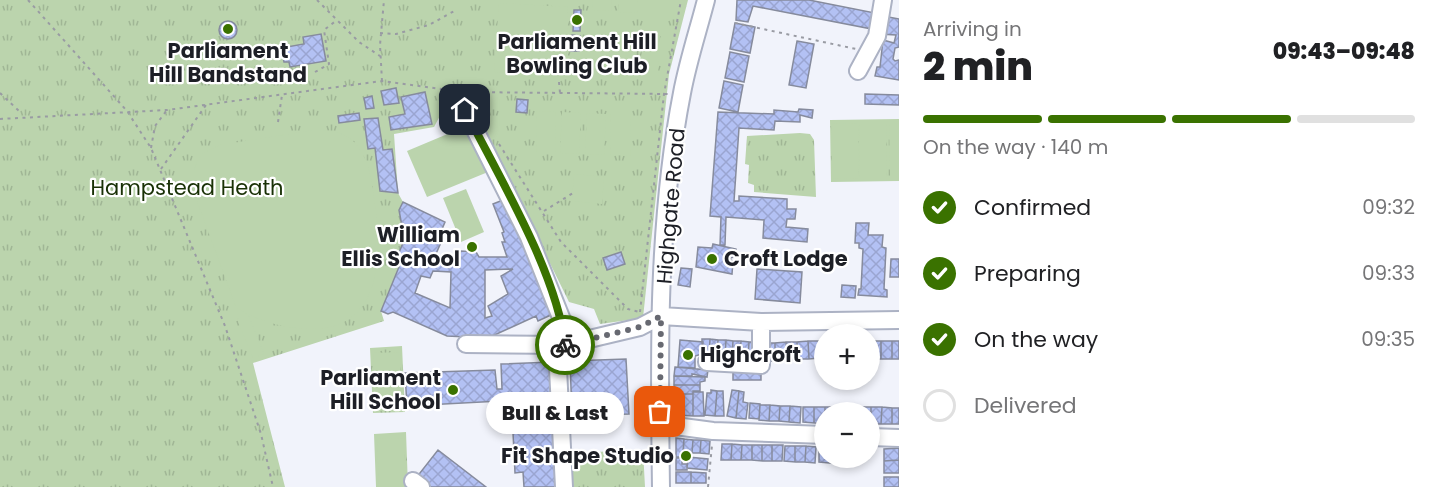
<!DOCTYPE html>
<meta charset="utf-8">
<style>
body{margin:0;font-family:Poppins,sans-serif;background:#f6f6f6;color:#202124;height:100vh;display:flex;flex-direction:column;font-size:22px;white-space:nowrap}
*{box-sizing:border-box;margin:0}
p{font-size:20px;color:#757577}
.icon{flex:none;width:33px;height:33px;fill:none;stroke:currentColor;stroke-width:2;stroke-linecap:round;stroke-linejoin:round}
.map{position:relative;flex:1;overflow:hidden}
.side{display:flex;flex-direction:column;background:#fff;width:540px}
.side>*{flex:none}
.fabs{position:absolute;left:814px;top:324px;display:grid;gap:12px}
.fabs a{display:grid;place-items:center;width:66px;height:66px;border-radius:50%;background:#fff;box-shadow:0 3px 9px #0003;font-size:30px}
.pin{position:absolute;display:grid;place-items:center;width:51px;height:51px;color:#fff;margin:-26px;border-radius:12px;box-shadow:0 3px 9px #0006}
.courier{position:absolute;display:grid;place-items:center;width:60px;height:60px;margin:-30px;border:4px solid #3a7200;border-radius:50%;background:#fff;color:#222;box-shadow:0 2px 8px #0007}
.bubble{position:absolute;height:42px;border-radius:21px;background:#fff;box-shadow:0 3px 9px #0003;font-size:20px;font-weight:800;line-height:42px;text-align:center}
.head em{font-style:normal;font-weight:800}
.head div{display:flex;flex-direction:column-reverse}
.head{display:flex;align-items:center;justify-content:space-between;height:102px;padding:0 24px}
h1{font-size:39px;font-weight:800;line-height:45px}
.bar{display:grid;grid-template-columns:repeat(4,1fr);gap:9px 6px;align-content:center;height:72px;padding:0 24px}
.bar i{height:8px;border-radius:4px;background:#e0e0e0}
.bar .on{background:#3a7200}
.bar p{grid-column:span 4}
ol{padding:0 24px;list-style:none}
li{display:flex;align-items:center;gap:18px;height:66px}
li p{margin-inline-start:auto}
li .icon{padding:6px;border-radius:50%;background:#3a7200;color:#fff;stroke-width:4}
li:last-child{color:#757577}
li i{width:33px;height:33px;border:3px solid #e0e0e0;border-radius:50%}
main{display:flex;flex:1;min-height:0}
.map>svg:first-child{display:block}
</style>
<main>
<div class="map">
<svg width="899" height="487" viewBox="0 0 899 487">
<defs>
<pattern id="grass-tufts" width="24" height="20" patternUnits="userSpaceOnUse" patternTransform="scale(1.5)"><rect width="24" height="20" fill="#bbd4ad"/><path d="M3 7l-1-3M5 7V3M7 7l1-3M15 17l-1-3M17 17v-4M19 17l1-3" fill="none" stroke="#a0b695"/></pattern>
<pattern id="building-cross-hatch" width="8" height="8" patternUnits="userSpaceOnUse" patternTransform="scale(1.5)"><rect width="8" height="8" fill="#b3c1f4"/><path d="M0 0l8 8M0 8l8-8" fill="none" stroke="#9aa5d1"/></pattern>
</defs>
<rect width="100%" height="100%" fill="#f1f3fb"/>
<path fill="url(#grass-tufts)" d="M0,0h688l-19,74 -26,244 -43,6 -6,-15 -25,-7 -80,-163 -23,-34 -25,9 -7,13 -40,7 4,59 5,9 -4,8 4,21 4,2 -6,29 -20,49 3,10 -131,42 32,124h-285z
M899,119v62l-68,1 -1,-62z
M800,133l10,1 4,6 2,57 -62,-5v-7l-6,-2 1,-18 -4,-1 2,-28z
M402,346l3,66 -32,1 -3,-65z
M406,432l2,55h-32l-2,-53z
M643,450l2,37h-74l-2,-34z"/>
<path fill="#bbd4ad" d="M593,0h19l-1,11 -19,-1z
M619,0h19l-1,13 -19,-1z
M643,0h18v13h-18z
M499,3l69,4 -2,70 -72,-5z
M592,32l19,1 -3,42 -19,-1z
M617,34l19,1 -2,41 -19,-1z
M642,35l18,1 -2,40h-17z
M537,111l19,1 -1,40h-19z
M562,112l19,1 -2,41 -19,-1z
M587,113l19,1 -2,41 -19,-1z
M611,114h20l-1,42 -20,-1z
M858,123l1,55 -27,1 -1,-55z
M859,123h27l1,55h-27z
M889,123h10v55h-9z
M469,125l19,47 -61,25 -20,-46z
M314,130c14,0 28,1 39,11 17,16 19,43 22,64 9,62 2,134 -79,123 -19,-2 -45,-10 -60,-21l-42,-114v-22l3,-10 6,-8 17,-8z
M574,174l30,3 -2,27 -30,-3z
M466,189l18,43 -23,10 -18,-44z
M248,314l16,40 -11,4 -16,-39z
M400,352l2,54 -27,1 -2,-54z
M404,438l2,49h-27l-2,-48z"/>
<path fill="url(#building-cross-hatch)" stroke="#868b9d" stroke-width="1.5" fill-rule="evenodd" d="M737,0h72l66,13 -3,16 -119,-23 -5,16 -12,-2z
M574,10h7l-1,21h-7z
M883,16l16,3v28l-4,1 -2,11 2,2 4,-1v20l-24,-4 2,-9h3l3,-27 11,3 2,-8 -16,-1z
M219 30a9 9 0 1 1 18 0a9 9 0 1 1-18 0Z
M735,23l20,4 -5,26 -20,-4z
M321,34l5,27 -36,6 -1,-5h-5l-3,-14 23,-4 -1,-7z
M572,35l8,1 -1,15h-8z
M797,41l17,3 -8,44 -17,-3z
M730,52l19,4 -5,26 -19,-4z
M724,81l19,4 -5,27 -19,-4z
M396,88l3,15 -15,2 -3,-14z
M425,92l7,32 -41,6 -2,-13 16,-3 -4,-17z
M865,94l34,1v10l-34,-1z
M372,96l2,12 -8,1 -2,-11z
M517,99l11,1 -1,13 -11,-1z
M482,103l3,8 -6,3 -4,-9z
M799,109l14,1 -1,8 -12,-3v7l-25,-1 -1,9 -35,-2 -5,73h5v-5l48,3v10h9l-1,10h-8l-1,8 22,2 -1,13 -44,-4 1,-18 -38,-3 -1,28h-5l1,-28 -11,-1 8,-104 56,2v-4l24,2z
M359,113l1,7 -21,3 -1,-7z
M378,118l5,32 9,-1 6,44 -18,-2 -5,-43 -7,1 -4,-30z
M508,198l45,116 -15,7 -2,-5 -48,22 -41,-2 -54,-24 -5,2 -7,-3 20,-49 -5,-2 11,-27 -4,-1 -4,-22 4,-8 42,20 -6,14 4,2 -8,18h24l2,-5 15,1 3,5h28l-5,-15h3l-3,-9 2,-1 -11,-28zM513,269l-12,7 7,18 -20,12 4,10 -7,2v-48zM433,271l18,1 -1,36 -35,-15 6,-17 9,2z
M856,223h13l-1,12h15l-1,12 4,1 -2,41 3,1v7l-29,-2 1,-6h2l2,-40 -4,-1v-5h-4z
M713,244l23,5v7l-8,3 5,2 -1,13 -36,-7 2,-20 14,1z
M621,252l4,12 -18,6 -4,-12z
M891,259h8v18h-9z
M681,268l11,1 -2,18 -12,-2z
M757,269l45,3 -2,31 -45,-4z
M842,285l14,1 -1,12 -14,-1z
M702,339h8l-1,16 -7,-1z
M710,339l8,1 -1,15h-8z
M680,340l23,2 -1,12 -7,2v12l-17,-1z
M718,340h8l-1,16 -8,-1z
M726,340l7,1 -1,15h-7z
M825,340v18h-5l-1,-17z
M733,341h8l-1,16 -8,-1z
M741,341l8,1 -1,15h-8z
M808,341h11l1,17 -11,1z
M808,341l1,18h-11l-1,-17z
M870,341h11v18h-11z
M881,341h11v18h-11z
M892,341h7v18h-7z
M749,342h7l-1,16 -7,-1z
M786,342h11l1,17 -11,1z
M786,342l1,18 -12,1v-18z
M763,343h12v18h-11z
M626,359l3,55 -57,1 -2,-54z
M552,362l6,125h-34l-1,-15 -8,1 -2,-40 8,-1 -2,-32 -112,6 -2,-33 90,-3 2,19h5l-1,-25z
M675,367l33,3 -1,7 -15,-3v2h-18z
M733,370h28v10h-28z
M674,376l31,1v4l-5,1v3h-26z
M674,385h26v6h-7v3h-18z
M711,390l6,1 -2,25 -10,-1 2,-22h4z
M732,390l7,1 -3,27 -9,-2z
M717,391h6l1,25h-9z
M739,391l5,1 -1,10 5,1 -2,16 -10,-1z
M693,392h10l1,24h-11z
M675,394h18v22l-15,-1 -3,-3z
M750,403l10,1 -1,15 -10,-1z
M760,405h10l-1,16 -10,-1z
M770,405l10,1 -1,15h-10z
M780,406h10l-1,16 -10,-1z
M790,406l11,1 -1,16 -11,-1z
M803,407h11v16l-11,-1z
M814,407h11v16h-11z
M825,407h10v5h-10v11z
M835,407h11v5h-11z
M846,407l11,1v4h-11z
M860,407h11v17l-1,-12h-10z
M871,407h11l-1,17h-10z
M882,407l10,1v16h-11z
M892,408h7v16h-7z
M676,438l8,1 -1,18h-7z
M684,439l9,1 -1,13 -9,-1z
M693,440h8l-1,13h-8z
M701,440l9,1 -1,13 -9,-1z
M722,444h10l-1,16h-10z
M732,444l10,1 -1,15h-10z
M742,445h10v15h-11z
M752,445h10v16l-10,-1z
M762,445h10v16h-10z
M772,445h11l-1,16h-10z
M785,446h10v16l-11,-1z
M795,446h11l-1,16h-10z
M806,446l10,1 -1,16 -10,-1z
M819,447h6v11h4v5l-10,-1z
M899,448v12l-15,1v-12z
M438,450l48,37h-58l-12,-9z
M688,457l20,2 -1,11 -20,-2z
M676,458h6v6h5v6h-11z
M829,458h11l-1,5h-10z
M840,458h10v6l-11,-1z
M850,458h10v6h-10z
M899,460v13h-15v-12z
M676,472h15v11h-15z
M691,472l15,1v10h-15z
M884,477h15v10h-15z"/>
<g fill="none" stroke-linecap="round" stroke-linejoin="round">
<defs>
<path id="minor" d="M858,71l19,-35 6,-36
M465,110l64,127 35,88v20l-98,-1
M707,362l54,3v-43
M660,424l53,7 112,4
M870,437l29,1
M413,481l8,6
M564,487l-6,-118 1,-15 5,-9 76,-18 21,-11 100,6 138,-2
M661,487c-2,-131 -4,-266 21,-394 6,-32 16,-62 24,-93"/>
</defs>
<use href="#minor" stroke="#acb2c4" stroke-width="20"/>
<path stroke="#999ba3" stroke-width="2" stroke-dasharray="3 4.5" stroke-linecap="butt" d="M28,0l99,111 24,37 74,178 36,108 12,53
M317,0l42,42 21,14
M735,23l121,26
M380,33l16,1 33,-9 27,-15
M315,72l14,-8 -5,-34 13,-10
M382,81l-2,-36 4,-45
M559,82l1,11
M0,93l19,18
M0,119l167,-9 215,-29 82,11 205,2
M278,122l4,-27
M499,144l62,98 67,67 11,3
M151,148l4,-22 12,-16
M161,169l45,-64
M544,211l29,-18
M640,312l24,-218 17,-94
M708,487l4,-42"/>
<use href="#minor" stroke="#fff" stroke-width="16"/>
</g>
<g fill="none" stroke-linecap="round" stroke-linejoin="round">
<path stroke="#676971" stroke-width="6" stroke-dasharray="0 10.8" d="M565,345l75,-18 21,-11 -1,96"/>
<path stroke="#3a7200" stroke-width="8" d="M465,110c34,67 92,163 100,235"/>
</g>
<g fill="#3a7200" stroke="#fff" stroke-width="2">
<circle cx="577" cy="20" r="6"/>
<circle cx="228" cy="29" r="6"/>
<circle cx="472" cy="247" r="6"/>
<circle cx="712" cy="259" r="6"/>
<circle cx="688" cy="355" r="6"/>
<circle cx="453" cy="390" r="6"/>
<circle cx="686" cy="456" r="6"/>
</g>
<g text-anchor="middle" stroke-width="4.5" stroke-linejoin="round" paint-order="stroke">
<g font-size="21" font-weight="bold" fill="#1d1f26" stroke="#fff" text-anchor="end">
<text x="577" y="49" text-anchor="middle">Parliament Hill<tspan x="577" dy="24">Bowling Club</tspan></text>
<text x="228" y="58" text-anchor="middle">Parliament<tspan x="228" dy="24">Hill Bandstand</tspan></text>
<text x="460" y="242">William<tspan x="460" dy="24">Ellis School</tspan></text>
<text x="724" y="266" text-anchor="start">Croft Lodge</text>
<text x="700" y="362" text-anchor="start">Highcroft</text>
<text x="441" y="385">Parliament<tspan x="441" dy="24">Hill School</tspan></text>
<text x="674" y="463">Fit Shape Studio</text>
</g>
<g font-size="21" fill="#193106" stroke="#fff">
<text x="187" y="195">Hampstead Heath</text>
</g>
<g font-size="21" fill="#1d1f26" stroke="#fff">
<text transform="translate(671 206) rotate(-85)" y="7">Highgate Road</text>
</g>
</g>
</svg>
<div class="fabs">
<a>+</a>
<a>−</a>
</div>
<div class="pin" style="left:660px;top:412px;background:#ea580c"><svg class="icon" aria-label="bag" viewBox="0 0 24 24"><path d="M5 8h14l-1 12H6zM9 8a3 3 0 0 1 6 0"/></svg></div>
<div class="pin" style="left:465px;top:110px;background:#1f2937"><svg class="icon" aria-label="home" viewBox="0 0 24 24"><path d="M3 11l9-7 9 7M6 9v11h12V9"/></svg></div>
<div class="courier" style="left:565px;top:345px"><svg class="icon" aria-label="bike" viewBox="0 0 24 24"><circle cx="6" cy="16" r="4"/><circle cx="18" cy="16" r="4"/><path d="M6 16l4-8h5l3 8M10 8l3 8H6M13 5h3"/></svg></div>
<div class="bubble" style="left:486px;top:392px;width:138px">Bull &amp; Last</div>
</div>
<section class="side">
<div class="head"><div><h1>2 min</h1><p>Arriving in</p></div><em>09:43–09:48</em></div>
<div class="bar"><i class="on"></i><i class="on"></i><i class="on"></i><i></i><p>On the way · 140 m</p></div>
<ol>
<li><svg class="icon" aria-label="check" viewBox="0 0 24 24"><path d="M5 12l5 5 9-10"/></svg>Confirmed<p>09:32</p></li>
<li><svg class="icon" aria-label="check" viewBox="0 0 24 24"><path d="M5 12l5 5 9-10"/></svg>Preparing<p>09:33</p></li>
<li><svg class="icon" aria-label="check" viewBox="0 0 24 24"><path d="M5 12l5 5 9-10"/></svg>On the way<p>09:35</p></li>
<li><i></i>Delivered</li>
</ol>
</section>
</main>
